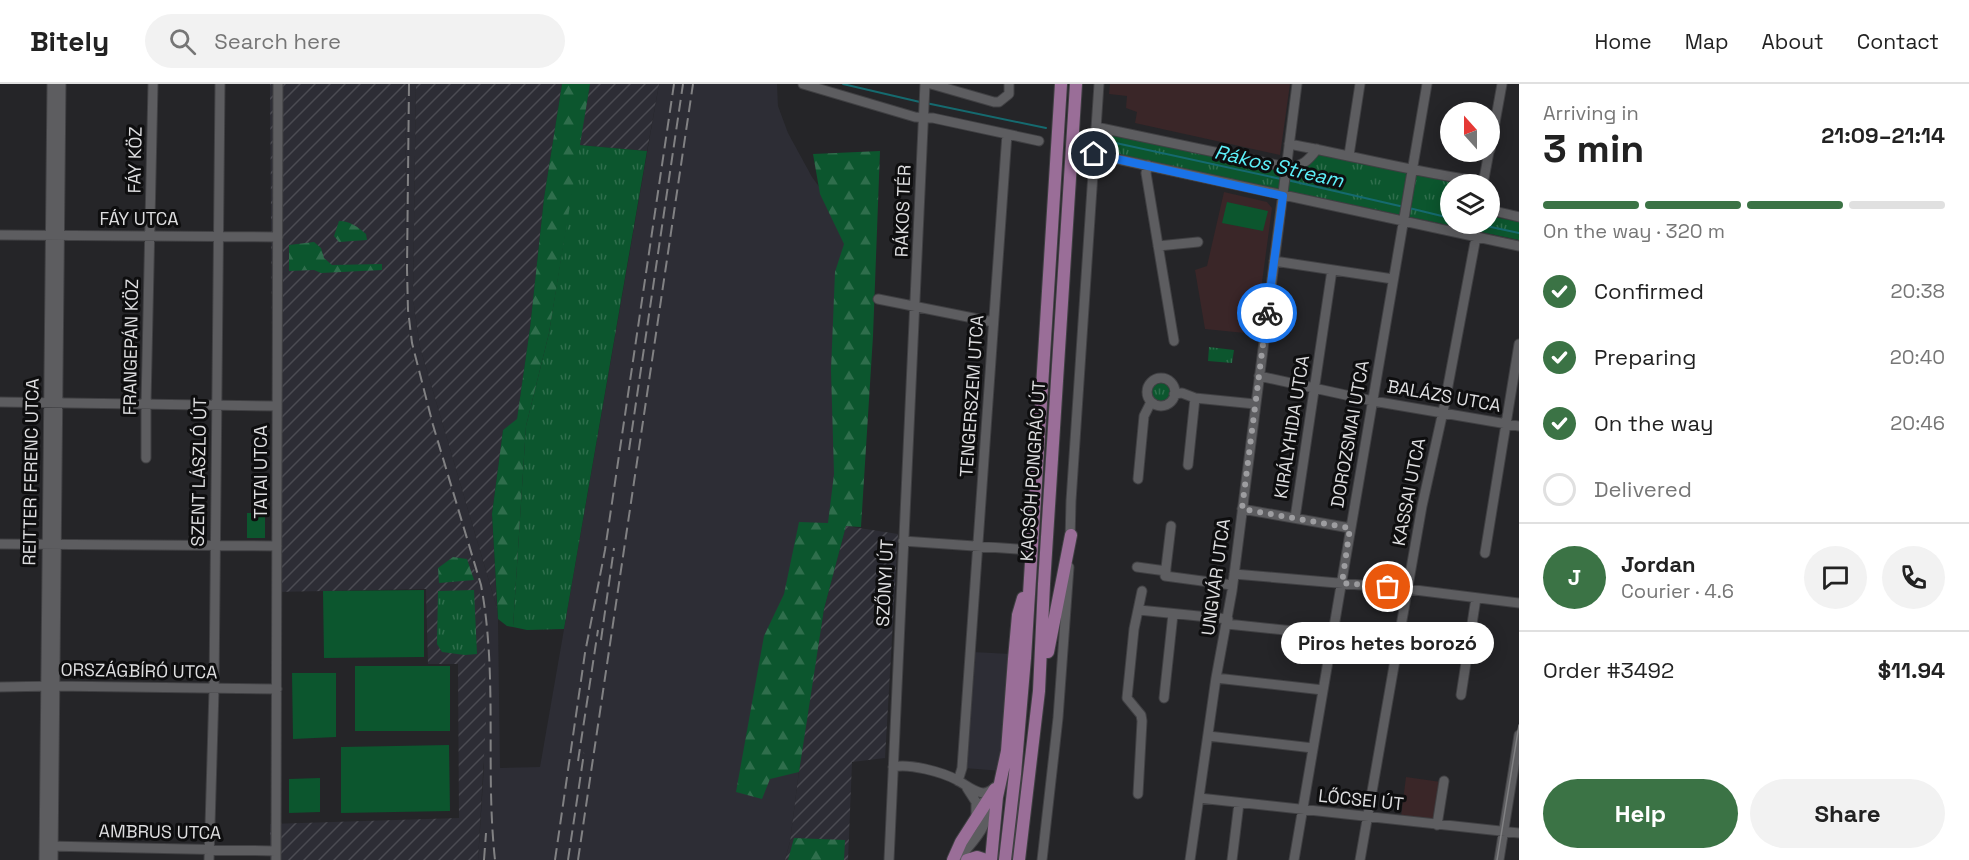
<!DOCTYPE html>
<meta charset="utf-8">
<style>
body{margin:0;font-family:"Space Grotesk",sans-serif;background:#f2f2f2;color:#222;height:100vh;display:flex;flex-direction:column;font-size:22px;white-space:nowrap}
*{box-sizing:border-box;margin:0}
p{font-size:20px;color:#767676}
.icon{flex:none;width:33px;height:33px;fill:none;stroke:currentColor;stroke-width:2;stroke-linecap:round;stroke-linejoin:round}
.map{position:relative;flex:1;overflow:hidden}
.details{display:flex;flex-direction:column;background:#fff;width:450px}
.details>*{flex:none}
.needle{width:39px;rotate:339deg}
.buttons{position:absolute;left:1440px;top:18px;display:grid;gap:12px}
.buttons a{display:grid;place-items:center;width:60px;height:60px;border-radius:50%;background:#fff;box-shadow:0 3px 15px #0003;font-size:30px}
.pin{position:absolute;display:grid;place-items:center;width:51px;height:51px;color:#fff;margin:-26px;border:3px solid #fff;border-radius:50%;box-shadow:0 2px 6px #0007}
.courier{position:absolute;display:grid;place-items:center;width:60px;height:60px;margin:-30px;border:4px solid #1a73e8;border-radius:50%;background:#fff;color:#222;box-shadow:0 2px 8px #0007}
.bubble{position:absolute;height:42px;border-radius:21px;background:#fff;box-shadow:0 3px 15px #0003;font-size:20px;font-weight:600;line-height:42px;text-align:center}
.overview em{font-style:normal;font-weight:600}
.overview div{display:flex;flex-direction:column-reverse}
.overview{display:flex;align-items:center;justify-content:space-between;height:102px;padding:0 24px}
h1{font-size:39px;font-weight:600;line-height:45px}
.bar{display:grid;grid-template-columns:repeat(4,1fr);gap:9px 6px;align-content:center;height:72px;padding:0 24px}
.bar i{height:8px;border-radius:4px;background:#e0e0e0}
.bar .current{background:#3b7345}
.bar p{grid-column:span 4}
.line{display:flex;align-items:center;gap:15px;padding:0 24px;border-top:2px solid #e0e0e0}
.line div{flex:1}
.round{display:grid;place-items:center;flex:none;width:63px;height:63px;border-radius:32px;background:#f2f2f2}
ol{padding:0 24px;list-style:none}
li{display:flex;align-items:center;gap:18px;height:66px}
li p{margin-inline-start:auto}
li .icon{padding:6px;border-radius:50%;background:#3b7345;color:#fff;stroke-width:4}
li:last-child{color:#767676}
li i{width:33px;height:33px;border:3px solid #e0e0e0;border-radius:50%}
.primary-button{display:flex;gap:12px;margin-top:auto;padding:12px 24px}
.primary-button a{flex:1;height:69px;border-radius:36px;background:#3b7345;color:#fff;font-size:24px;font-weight:600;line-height:69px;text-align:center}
.primary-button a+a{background:#f2f2f2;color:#222}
header{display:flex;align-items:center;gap:36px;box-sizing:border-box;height:84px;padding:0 30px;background:#fff;border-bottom:2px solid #e0e0e0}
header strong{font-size:28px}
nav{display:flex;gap:33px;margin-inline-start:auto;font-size:21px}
.search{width:420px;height:54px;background:#f2f2f2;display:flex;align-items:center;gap:15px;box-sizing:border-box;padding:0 21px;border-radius:33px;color:#767676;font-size:22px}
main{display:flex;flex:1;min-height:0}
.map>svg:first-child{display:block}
</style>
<header>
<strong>Bitely</strong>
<div class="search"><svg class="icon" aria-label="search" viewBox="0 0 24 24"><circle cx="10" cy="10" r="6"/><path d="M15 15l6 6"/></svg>Search here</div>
<nav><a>Home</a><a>Map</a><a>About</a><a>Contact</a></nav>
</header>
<main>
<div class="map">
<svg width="1519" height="776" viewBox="0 0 1519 776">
<defs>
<pattern id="industrial-furrows" width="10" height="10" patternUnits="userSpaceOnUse" patternTransform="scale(1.5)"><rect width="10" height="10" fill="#2d2d35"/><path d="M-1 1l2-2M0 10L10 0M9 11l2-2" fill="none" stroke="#4b4b52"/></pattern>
<pattern id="grass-tufts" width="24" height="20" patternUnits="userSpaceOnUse" patternTransform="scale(1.5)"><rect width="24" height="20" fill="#0c562e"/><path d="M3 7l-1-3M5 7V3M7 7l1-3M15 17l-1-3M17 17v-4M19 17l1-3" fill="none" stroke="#2f6e4c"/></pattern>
<pattern id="forest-firs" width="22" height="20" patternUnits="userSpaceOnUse" patternTransform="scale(1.5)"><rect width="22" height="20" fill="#0c562e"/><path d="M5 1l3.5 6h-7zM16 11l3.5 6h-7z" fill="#2f6e4c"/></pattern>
</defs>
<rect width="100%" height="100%" fill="#252528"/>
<path fill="#2d2d35" d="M406,0h10l-3,214 7,49 77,261 1,11 2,149 40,-1 119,-683h118l1,22 10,27 24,44 36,49 13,301 -15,-1 -22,83 -19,115 -15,118 -5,18h-307l6,-94 -52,-341 -21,-76 -6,-52z
M973,568l38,2 -9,117 -38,-3z"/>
<path fill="url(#industrial-furrows)" d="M270,0h136l-1,213 6,52 68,237 6,63 1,73 -8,138h-208v-36l189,-6 -1,-154h-30l-2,-75 -152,3z
M416,0h146l-18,114 -14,130 -13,92 -14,10 -11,84 5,94 -77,-261 -7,-49z
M590,0h69l-12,67 -68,-6z
M846,442l52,8 -13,224 -33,4 -4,98h-63l5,-18 15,-118 19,-115z"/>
<path fill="#3a2628" d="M1110,0h180l-10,71 -145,-32 2,-11 -11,-4 1,-12 -18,-2z
M1224,108l43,10 5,6 -17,126 -50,-5 -10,-59 12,-4z
M1406,693l35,5 -5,39 -35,-4z"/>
<path fill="url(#grass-tufts)" d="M1092,47l201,41 13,-5 11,-13 138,29 1,1h-6v40h40v-8l29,6v18l-429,-91z
M579,61l68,6 -83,478 -37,1 -14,-3 13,-201 23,-93z
M1209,263l25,3 -2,13 -24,-2z
M1150 308a11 11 0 1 1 22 0a11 11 0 1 1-22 0Z
M474,506l3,64 -12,1 -23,-3 -5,-8 1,-53z"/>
<path fill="url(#forest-firs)" d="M562,0h28l-41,249 -23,93 -13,201 -6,-1 -9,-7 -6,-105 11,-84 14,-11 13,-91 14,-130z
M880,67l-7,185 -12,191 -15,-1 -22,83 -25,163 -29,7 -8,20 -26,-7 28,-156 20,-42 15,-72 29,1 6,-49 -3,-104 4,-98 9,-28 -24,-50 -7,-40z
M339,137c11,0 19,6 27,13l1,6 -28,2 -5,-6z
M314,158l7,6 3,10 8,7 50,-1v6l-61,3 -7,-3 -25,1v-26z
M453,473l14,2 7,21 -35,3 -1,-15z
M794,754l51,2 -1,20h-56z"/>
<path fill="#0c562e" d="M1227,118l41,9 -5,20 -41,-8z
M247,429h18v25h-18z
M424,506v67l-100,1 -1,-67z
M355,582h95v65h-95z
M292,589h44v64l-43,2z
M449,661l1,66 -109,2v-66z
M320,694v34l-31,1v-34z"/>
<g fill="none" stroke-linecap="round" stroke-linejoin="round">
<path stroke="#156a6f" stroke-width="2" d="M843,0l77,18
M926,19l120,25
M1102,56l179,39
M1287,96l117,27
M1409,124l41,10
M1477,140l42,9"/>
<defs>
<path id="minor" d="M803,0l112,33 18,1 106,23
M931,0l63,18h5l10,-8v-10
M1096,43l190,40c16,0 22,-6 31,-18
M1289,60c65,12 129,29 195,38
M1490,66l12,-66
M1094,70l425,92
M1349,71l11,-71
M1148,81l-2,8 28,168
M1483,100l6,-32
M1490,126l29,7
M0,151l278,2
M1158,162l40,-4
M1274,177l119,18
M878,215l115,23
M1259,292l114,25 146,25
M1147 308a14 14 0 1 1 28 0a14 14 0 1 1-28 0Z
M1174,310l8,-1 13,5 60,6
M0,318l277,4
M146,374v-54l7,-320
M1188,381l7,-67
M1138,395l6,-63 7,-14
M1242,425l108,19
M1295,434l37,-248
M1171,442l-6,50 67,9
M903,457l114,8
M1070,457l1,-40 28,-417
M0,460l277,2
M1485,469l34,-209
M1137,483l29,4
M1234,490l173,15 112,14
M1139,526l89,9
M1227,540l105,11
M1216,594l107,12
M0,603l54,-1 223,3
M1461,611l15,-97
M1164,614l9,-84
M1208,652l105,12
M893,683c16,-4 49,5 64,13 8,4 16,12 26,13 5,0 8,-2 12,-6
M958,697l4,-13 45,-634
M967,704l9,14v14
M1138,710l4,-73 -1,-6 -14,-17 7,-69 8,-38
M1199,714l320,35
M1437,741l7,-44
M47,762l229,5
M44,776l8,-776
M53,776l8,-776
M209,776l5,-171 6,-605
M276,776l2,-776
M889,776l36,-776
M958,776c12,-17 37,-36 25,-58
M1042,776l16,-142 11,-151
M1190,776l26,-182 16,-87 65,-507
M1232,776l7,-57
M1294,776l133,-776
M1360,776l62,-354 22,-99 32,-170
M1499,776l20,-125"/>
<path id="major" d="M1048,568l23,-117
M953,776l8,-18 34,-53
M967,776l10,-3 9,3
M991,776l6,-63 10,-46 7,-92 4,-44 5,-17
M1005,776l10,-86 10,-116 36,-574
M1019,776l20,-169 5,-107 32,-500"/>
</defs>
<use href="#minor" stroke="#404043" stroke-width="11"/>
<use href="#major" stroke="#404043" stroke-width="14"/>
<use href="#minor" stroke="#5d5d60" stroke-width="9"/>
<use href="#major" stroke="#9a6e98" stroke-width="12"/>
<path stroke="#818183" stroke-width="1.5" d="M1497,776l22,-135"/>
<path stroke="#818183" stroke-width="2" stroke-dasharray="12 6" stroke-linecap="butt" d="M409,0l-2,185 1,41 4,33 21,82 48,160c17,91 4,184 14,275
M629,366l54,-366
M601,556l13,-92
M578,677l20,-131
M484,776l2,-27
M555,776l30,-207 20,-103 69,-466
M568,776l16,-107
M578,776l115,-776"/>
</g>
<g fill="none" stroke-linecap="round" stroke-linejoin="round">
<path stroke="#9d9da0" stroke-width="6" stroke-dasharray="0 10.8" d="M1267,229l-25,196 108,19 -8,55 46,4"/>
<path stroke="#1a73e8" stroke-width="8" d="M1094,70l189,42 -16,117"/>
</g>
<g text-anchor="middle" stroke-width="6" stroke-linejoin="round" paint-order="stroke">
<g font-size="18" fill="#dedee0" stroke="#0e0e0f">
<text transform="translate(135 76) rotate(-89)" y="6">FÁY KÖZ</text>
<text transform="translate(903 127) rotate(-88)" y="6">RÁKOS TÉR</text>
<text x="139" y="141">FÁY UTCA</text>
<text transform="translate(131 263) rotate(-89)" y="6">FRANGEPÁN KÖZ</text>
<text transform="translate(972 312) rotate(-86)" y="6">TENGERSZEM UTCA</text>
<text transform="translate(1444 312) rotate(10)" y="6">BALÁZS UTCA</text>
<text transform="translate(1292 343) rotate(-81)" y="6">KIRÁLYHIDA UTCA</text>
<text transform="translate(1350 350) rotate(-80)" y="6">DOROZSMAI UTCA</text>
<text transform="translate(1033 387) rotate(-86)" y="6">KACSÓH PONGRÁC ÚT</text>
<text transform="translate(31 388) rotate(-89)" y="6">REITTER FERENC UTCA</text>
<text transform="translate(199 388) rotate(-89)" y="6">SZENT LÁSZLÓ ÚT</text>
<text transform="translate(261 388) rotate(-90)" y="6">TATAI UTCA</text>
<text transform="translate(1409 408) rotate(-79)" y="6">KASSAI UTCA</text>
<text transform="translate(1216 493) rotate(-82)" y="6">UNGVÁR UTCA</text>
<text transform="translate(885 499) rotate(-87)" y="6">SZŐNYI ÚT</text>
<text transform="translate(139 587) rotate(1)" y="6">ORSZÁGBÍRÓ UTCA</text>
<text transform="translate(1361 716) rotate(6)" y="6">LŐCSEI ÚT</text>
<text transform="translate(160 748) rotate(1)" y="6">AMBRUS UTCA</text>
</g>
<g font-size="20" font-style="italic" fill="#5df1fa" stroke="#0e0e0f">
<text transform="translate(1279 82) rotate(13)" y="7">Rákos Stream</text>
</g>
</g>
</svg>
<div class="buttons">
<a><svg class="needle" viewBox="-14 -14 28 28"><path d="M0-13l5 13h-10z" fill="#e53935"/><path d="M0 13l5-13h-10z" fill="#767676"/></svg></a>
<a><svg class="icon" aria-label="layers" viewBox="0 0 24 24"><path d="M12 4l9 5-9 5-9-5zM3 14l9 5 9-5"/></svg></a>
</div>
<div class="pin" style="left:1388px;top:503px;background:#ea580c"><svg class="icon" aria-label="bag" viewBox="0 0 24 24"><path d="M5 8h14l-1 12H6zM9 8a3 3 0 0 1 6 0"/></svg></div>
<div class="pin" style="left:1094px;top:70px;background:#1f2937"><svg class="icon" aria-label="home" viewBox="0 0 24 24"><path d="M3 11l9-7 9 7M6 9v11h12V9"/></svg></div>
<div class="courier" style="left:1267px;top:229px"><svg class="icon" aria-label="bike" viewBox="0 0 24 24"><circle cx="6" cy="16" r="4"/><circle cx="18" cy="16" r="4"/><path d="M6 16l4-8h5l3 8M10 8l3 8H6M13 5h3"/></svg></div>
<div class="bubble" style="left:1281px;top:538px;width:213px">Piros hetes borozó</div>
</div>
<section class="details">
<div class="overview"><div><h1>3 min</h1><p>Arriving in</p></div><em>21:09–21:14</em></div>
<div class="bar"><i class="current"></i><i class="current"></i><i class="current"></i><i></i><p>On the way · 320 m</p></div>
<ol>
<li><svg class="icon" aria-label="check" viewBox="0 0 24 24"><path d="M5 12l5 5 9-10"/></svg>Confirmed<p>20:38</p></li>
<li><svg class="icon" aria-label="check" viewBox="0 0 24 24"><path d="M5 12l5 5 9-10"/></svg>Preparing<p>20:40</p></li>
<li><svg class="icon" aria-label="check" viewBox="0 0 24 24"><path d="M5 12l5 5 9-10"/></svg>On the way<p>20:46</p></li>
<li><i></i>Delivered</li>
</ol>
<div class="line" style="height:108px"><b class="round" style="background:#3b7345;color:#fff">J</b><div><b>Jordan</b><p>Courier · 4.6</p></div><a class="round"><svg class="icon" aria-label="chat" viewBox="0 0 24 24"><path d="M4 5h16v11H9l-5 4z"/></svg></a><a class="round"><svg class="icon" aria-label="phone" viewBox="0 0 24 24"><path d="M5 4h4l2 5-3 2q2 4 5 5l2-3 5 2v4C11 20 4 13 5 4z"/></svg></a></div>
<div class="line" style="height:78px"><div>Order #3492</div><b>$11.94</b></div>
<div class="primary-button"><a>Help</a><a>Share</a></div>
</section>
</main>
